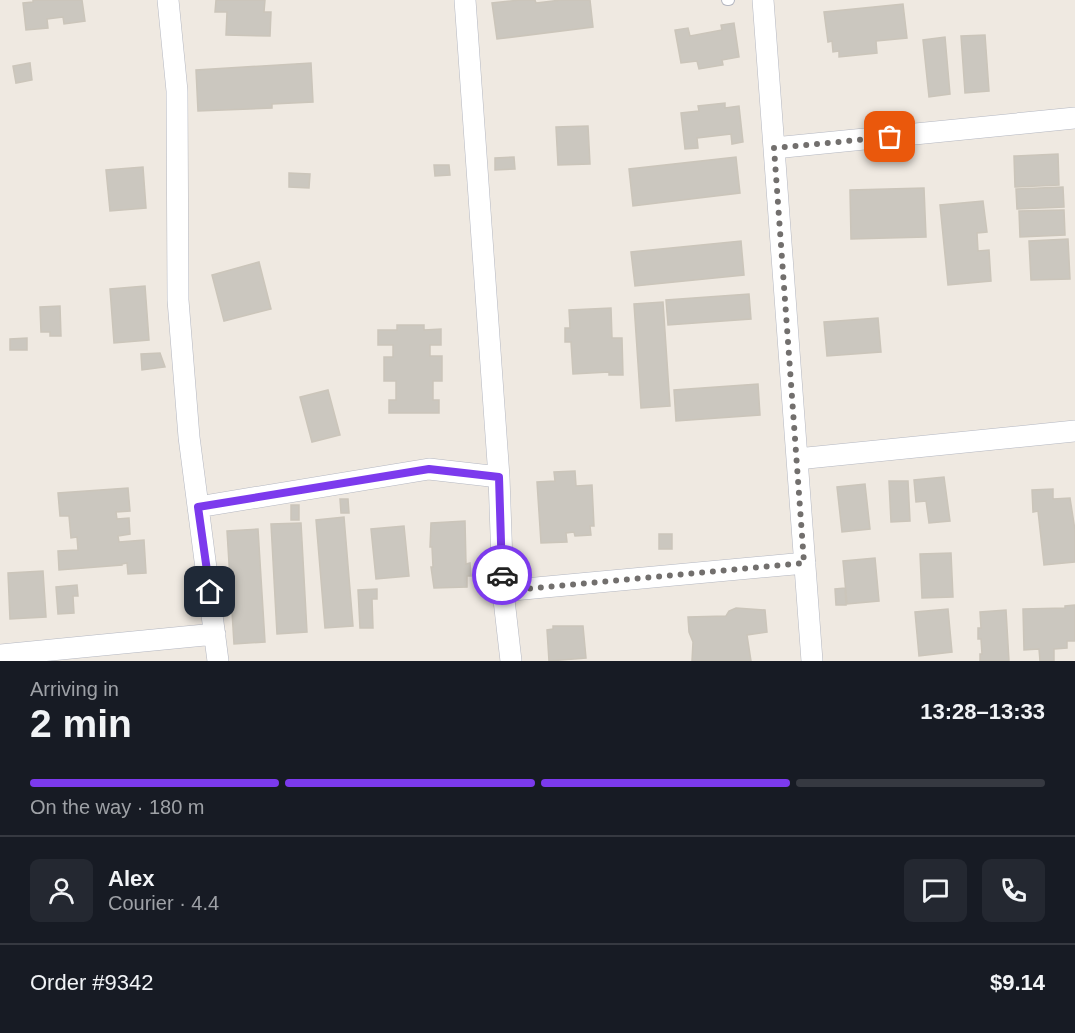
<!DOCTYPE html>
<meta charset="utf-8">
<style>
body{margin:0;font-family:Arial,sans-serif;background:#242831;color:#f1f3f6;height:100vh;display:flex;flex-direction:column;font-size:22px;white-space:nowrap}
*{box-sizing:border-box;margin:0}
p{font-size:20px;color:#9ea1a6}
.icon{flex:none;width:33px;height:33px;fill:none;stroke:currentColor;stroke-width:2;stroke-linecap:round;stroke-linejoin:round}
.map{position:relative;height:661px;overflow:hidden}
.details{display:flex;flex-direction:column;background:#171b24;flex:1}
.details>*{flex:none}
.pin{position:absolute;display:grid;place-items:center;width:51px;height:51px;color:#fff;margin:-26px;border-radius:12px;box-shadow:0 3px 9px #0006}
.courier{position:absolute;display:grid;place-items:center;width:60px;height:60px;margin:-30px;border:4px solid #7c3aed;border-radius:50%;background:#fff;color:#222;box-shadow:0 2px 8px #0007}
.summary em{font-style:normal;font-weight:700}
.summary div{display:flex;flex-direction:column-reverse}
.summary{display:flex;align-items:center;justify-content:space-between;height:102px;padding:0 30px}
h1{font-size:39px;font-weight:700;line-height:45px}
.bar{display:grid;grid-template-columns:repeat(4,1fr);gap:9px 6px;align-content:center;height:72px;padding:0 30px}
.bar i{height:8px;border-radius:4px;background:#363941}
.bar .selected{background:#7c3aed}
.bar p{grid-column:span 4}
.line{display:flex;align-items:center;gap:15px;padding:0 30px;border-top:2px solid #363941}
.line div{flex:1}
.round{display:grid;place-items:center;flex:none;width:63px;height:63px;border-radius:9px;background:#242831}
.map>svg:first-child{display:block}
</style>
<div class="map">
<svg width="1075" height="661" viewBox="0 0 1075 661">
<rect width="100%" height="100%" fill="#efe9e1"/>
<path fill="#cbc7bf" stroke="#cbc5ba" stroke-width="1.5" d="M33,0h49l3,21 -21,3 -1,-7 -16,2 1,9 -22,2 -3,-27 10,-1z
M216,0h49l-1,12h7l-1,24 -44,-1 1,-23h-12z
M520,0h15l1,3 25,-3h29l3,27 -96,12 -5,-36z
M903,4l4,34 -31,3 1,12 -38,4v-6l-6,1 -1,-11 -4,1 -4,-30z
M734,23l5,34 -17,3 1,5 -24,4 -2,-8 -16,2 -6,-33 13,-2 2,8 32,-6 -1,-5z
M985,35l4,56 -24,2 -4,-57z
M945,37l5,57 -21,3 -6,-57z
M30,63l2,17 -16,3 -3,-17z
M311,63l2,39 -41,2v4l-74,3 -2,-41z
M725,103v5l14,-2 4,36 -11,2 -1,-10 -34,4 1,10 -13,1 -4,-36 18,-2 -1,-5z
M588,126l2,38 -32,1 -2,-38z
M1058,154l1,31 -44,2 -1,-31z
M514,157l1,12 -20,1v-12z
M736,157l4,36 -107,13 -4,-37z
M434,165h15l1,10 -15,1z
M143,167l3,41 -36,3 -4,-41z
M289,173l21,1 -1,14 -20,-1z
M1063,187l1,20 -47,2 -1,-20z
M924,188l2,49 -75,2 -1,-49z
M983,201l4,31 -10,1 1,18 11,-1 2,31 -43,4 -8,-80z
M1064,210l1,25 -45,2 -1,-26z
M1068,239l2,40 -39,1 -2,-39z
M741,241l3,34 -109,11 -4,-34z
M259,262l12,47 -47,12 -12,-46z
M145,286l4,54 -35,3 -4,-54z
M749,294l2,25 -83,6 -2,-25z
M663,302l7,104 -29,2 -7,-104z
M60,306l1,30h-11v-4h-9l-1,-25z
M611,308l1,30h10l1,37h-14v-3l-36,2 -2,-32h-6v-14h5l-1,-18z
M878,318l3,34 -54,4 -3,-34z
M397,325h27v5l17,-1v16h-11v11h12v25h-9v19h6v13h-50v-13h7v-19h-12v-24h9v-12h-15v-15h19z
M27,338v12h-17v-11z
M160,353l5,14 -23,3 -1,-16z
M758,384l2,31 -84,6 -2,-31z
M328,390l12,45 -28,7 -12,-45z
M575,471l1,15 16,-1 2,41h-4l1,9 -16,1 -1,-4 -8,1 1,9 -26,1 -4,-61 18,-1 -1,-9z
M944,477l6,44 -21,2 -3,-22 -10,1 -2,-22z
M889,481h19l2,40 -19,1z
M865,484l5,45 -28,3 -5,-45z
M128,488l2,23 -14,1 1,7 12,-1 1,16 -12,2 1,6 25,-2 2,33 -18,1 -1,-11 -5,1v1l-63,5 -1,-19 20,-1 -1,-13 -6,1 -2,-22h-9l-2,-23z
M1053,489v10l17,-1 5,32v32l-31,3 -6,-54 -5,1 -1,-22z
M340,499h8l1,14h-8z
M291,505h8v15h-8z
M344,517l9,109 -28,2 -9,-108z
M465,521l1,43 4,-1 1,13h-4v11l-33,1 -3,-21h2l-1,-20h-2l1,-24z
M301,523l6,109 -30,2 -6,-110z
M404,526l5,50 -33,3 -5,-50z
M258,529l7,113 -31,2 -7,-113z
M659,534h13v15h-13z
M951,553l2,44 -31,1 -2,-44z
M875,558l4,43 -32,3 -4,-43z
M43,571l3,46 -36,2 -2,-46z
M77,585l1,11h-5l1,17 -16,1 -2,-27z
M845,588l1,17h-10l-1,-16z
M377,589v10h-5l1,29h-13l-2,-38z
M1075,605v36h-8v7l-13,1v12h-14l-1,-12 -15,1 -1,-41 42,-1v-2z
M736,608l29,2 2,22 -20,3 4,26h-59l1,-19 -4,-10 -1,-15 38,-1 3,-5z
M948,609l4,43 -33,4 -4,-44z
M1006,610l3,51h-29v-7h2l-1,-15h-3v-11h3l-1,-16z
M553,626h30l3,32 -37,3 -2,-31 6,-1z"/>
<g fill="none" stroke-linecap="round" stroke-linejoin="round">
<defs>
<path id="lane" d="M727,0h2"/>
<path id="street" d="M168,0l9,91 1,209 11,137 29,224
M465,0l34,477 4,114 8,70
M763,0l49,661
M774,148l301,-30
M797,459l278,-28
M198,507l231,-38 70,8
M503,591l302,-28
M0,655l215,-21"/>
</defs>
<use href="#lane" stroke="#b4b7c1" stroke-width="12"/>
<use href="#street" stroke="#b4b7c1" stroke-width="22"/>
<use href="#lane" stroke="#fff" stroke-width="10"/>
<use href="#street" stroke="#fff" stroke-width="21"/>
</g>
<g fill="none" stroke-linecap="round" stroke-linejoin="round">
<path stroke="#726f6d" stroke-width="6" stroke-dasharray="0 10.8" d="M502,575l1,16 301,-28 -30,-415 116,-11"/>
<path stroke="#7c3aed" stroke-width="8" d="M210,592l-12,-85 231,-38 70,8 3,98"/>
</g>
</svg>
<div class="pin" style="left:890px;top:137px;background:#ea580c"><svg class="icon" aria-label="bag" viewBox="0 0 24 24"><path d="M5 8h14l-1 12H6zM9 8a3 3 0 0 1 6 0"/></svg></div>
<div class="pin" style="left:210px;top:592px;background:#1f2937"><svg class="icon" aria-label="home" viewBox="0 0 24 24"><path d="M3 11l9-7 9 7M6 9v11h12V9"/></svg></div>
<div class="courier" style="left:502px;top:575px"><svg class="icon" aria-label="car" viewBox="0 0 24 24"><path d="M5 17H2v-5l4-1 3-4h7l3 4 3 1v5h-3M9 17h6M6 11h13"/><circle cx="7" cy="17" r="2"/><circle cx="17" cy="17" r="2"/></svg></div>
</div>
<section class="details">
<div class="summary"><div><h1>2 min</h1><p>Arriving in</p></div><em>13:28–13:33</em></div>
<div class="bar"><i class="selected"></i><i class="selected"></i><i class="selected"></i><i></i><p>On the way · 180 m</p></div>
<div class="line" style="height:108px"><a class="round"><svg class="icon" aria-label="person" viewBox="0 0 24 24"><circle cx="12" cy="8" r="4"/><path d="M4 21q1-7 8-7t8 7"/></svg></a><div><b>Alex</b><p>Courier · 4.4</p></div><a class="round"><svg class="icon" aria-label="chat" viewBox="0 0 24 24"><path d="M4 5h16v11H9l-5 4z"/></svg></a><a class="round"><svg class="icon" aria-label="phone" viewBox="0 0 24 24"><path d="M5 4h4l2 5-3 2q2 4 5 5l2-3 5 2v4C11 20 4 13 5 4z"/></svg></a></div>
<div class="line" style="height:78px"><div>Order #9342</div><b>$9.14</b></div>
</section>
